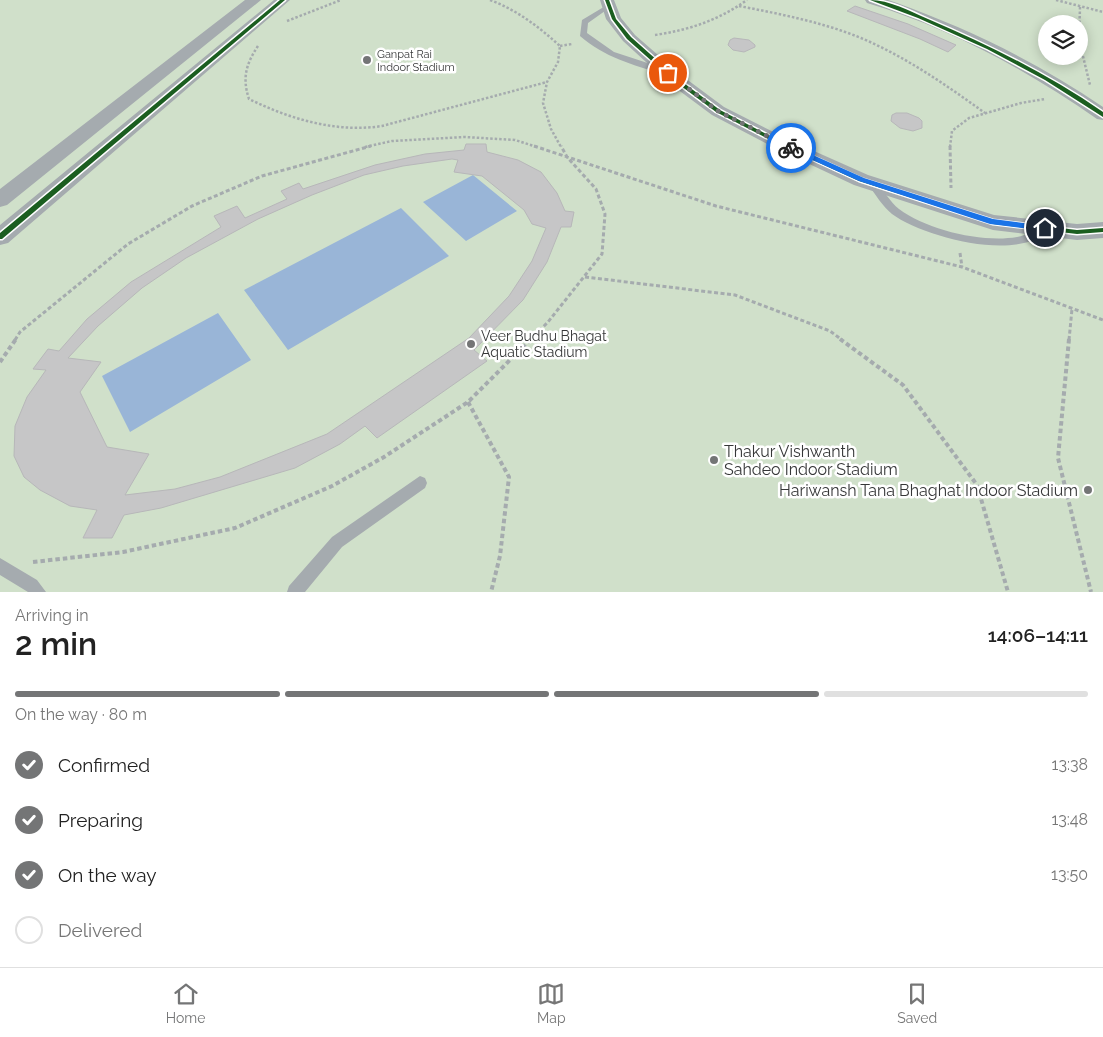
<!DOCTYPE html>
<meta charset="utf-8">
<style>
body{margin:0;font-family:Raleway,sans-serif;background:#f6f6f6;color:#222;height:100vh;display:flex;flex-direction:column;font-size:19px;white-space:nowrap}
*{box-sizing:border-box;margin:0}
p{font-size:16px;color:#767676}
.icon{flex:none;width:28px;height:28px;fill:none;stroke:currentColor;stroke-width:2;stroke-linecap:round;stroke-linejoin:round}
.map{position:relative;height:592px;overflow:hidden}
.sheet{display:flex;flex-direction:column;background:#fff;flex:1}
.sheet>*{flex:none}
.controls{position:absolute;left:1038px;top:15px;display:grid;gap:10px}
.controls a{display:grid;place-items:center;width:50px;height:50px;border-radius:50%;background:#fff;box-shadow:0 2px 12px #0003;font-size:25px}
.pin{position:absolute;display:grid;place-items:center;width:42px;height:42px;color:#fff;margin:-21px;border:2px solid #fff;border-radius:50%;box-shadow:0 1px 5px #0007}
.courier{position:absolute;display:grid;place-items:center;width:50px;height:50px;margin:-25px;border:4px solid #1a73e8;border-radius:50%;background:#fff;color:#222;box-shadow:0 1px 6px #0007}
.summary em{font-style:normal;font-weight:600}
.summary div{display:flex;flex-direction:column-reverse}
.summary{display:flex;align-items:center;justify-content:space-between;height:85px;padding:0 15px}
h1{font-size:32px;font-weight:600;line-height:38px}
.bar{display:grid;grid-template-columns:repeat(4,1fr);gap:8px 5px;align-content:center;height:60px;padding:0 15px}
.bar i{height:6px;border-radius:4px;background:#e0e0e0}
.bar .current{background:#747576}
.bar p{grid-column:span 4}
ol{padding:0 15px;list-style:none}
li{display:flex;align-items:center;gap:15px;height:55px}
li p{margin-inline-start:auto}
li .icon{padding:5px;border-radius:50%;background:#747576;color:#fff;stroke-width:4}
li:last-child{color:#767676}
li i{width:28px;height:28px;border:2px solid #e0e0e0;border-radius:50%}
.dock{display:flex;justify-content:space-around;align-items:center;height:70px;border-top:1px solid #e0e0e0;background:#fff;font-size:14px;color:#767676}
.dock a{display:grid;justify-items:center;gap:2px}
.dock .current{color:#747576}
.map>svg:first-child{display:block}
</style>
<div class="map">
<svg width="1103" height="592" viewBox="0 0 1103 592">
<rect width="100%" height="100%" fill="#e6e7e9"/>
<path fill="#d0e0ca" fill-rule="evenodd" d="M0,0h1103v592h-1103zM1046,24h33v32h-33z"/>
<path fill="#99b5d7" d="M473,175l44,36 -51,30 -43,-39z
M401,208l48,48 -161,94 -44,-60z
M218,313l33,47 -121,72 -28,-56z"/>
<path fill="#c6c6c7" stroke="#b7b7b9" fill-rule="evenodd" d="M855,6l53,18 48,21 -8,7 -28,-13 -73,-28z
M734,38l15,2 6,5v2l-11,5 -11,-2 -5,-5 2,-5z
M896,113h11l12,5 3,3v7l-9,3 -13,-3 -9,-7 1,-6z
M466,144h20l1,8 31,8 23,12 16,21 8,18 9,1 -3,15h-10l-14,35 -24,38 -49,50 13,11 -110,77 -12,-12 -25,18 -45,24 -134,40 -37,7 -12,23h-29l14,-28 -27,-4 -30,-16 -16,-13 -10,-21 1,-30 12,-29 19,-27 -13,-1 15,-20 11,2 28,-32 44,-37 90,-55 -7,-11 23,-10 8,12 42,-19 -6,-8 18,-8 4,6 72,-24 50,-11 39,-4zM452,159l6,1 -4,12 28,4 42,34 8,14 14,4 -14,33 -23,35 -40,42 -142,96 -107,43 -45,12 -50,6 24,-41 -42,-7 -27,-55 21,-30 -33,-4 30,-32 44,-38 44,-30 72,-39 54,-24 52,-20 39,-9z"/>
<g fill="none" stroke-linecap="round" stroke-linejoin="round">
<path stroke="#a5abae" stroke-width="2.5" stroke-dasharray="2.5 2" stroke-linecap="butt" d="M490,0c27,10 49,27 70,46l-2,16 -11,20 -4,21 8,26 10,18
M1056,0l47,12
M739,6c41,8 83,16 122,32 45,19 85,47 124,75
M1080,7l-1,33 11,45
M287,21l54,-21
M655,35c34,-5 64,-15 92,-35
M258,46c-12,18 -16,32 -9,53 41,20 87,34 133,27l165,-44
M560,46l12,-2
M365,147l27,-6 73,-4 50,3 22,7
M950,147l2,-16 17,-13 52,-15 24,-4"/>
<path stroke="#a5abae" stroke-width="3" stroke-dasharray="4 2.5" stroke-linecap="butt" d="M534,146l182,60 246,61 141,53
M950,146l1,42
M960,253l2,14
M585,277l150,18 95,36 12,9
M15,340l5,-8 108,-88 64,-38 70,-30 109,-30
M530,340l18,-18 54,-68 3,-40 -9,-25 -29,-32 -6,-11
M1069,340l3,-31"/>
<path stroke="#a5abae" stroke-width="4" stroke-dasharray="4.5 3" stroke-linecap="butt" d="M840,339l63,46 74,100 31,107
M1069,339l-11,119 33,134
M0,362l16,-23
M468,402l41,75 -9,79 -9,36
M33,562l90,-10 112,-24 97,-42 52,-29 84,-55 63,-63"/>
<path fill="#a5abaf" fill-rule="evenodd" d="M607,5l5,1 -24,17 -1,10 27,19 55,18v4h-6c-30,-9 -59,-17 -83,-38l2,-16z
M873,181l3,1c8,8 14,20 23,27 28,21 83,34 118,28 10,-1 18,-10 28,-13l5,4c-28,36 -127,9 -158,-14 -9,-7 -17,-20 -24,-30z
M420,476l5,2 2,5 -2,5 -83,59 -37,45h-18l2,-6 43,-49z
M0,558l37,22 9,12h-18l-28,-17z"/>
<path fill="#a5abaf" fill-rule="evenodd" d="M245,0h16l-254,205 -7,2v-18z
M274,0h16l-282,243 -8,2v-20z
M600,0h14l7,18 14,17 46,40 43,32 63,32 81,36 126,40 83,9 26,-2v16l-26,2 -84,-10 -139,-45 -81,-38 -61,-32 -43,-32 -46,-42 -17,-22z
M865,0h23l9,3c72,26 142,60 206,104v13l-6,-1c-70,-49 -149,-92 -230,-116z"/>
<defs>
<path id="cycleway" d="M280,0h5l-283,239h-2v-6z
M605,0h4l7,19 15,18 46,41 43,32 62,32 81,37 130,41 84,10 26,-2v4l-26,2 -84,-10 -134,-43 -81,-37 -62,-32 -43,-32 -46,-41 -15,-20z
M870,0c19,0 40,11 58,19 61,26 120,55 175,93v5l-58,-37 -58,-31 -69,-31z"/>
</defs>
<use href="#cycleway" stroke="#fff" stroke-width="3"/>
<use href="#cycleway" fill="#1b5e20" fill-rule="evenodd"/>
</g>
<path fill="#1a73e8" d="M788,146h5l71,32 129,41 52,7 4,2 -4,3 -55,-7 -131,-43 -71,-32z"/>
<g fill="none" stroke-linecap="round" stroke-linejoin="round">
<path stroke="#747576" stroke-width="5" stroke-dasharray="0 9" d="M668,73l50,38 73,37"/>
</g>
<g fill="#747576" stroke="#fff" stroke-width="2">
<circle cx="367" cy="60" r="5"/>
<circle cx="471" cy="344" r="5"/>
<circle cx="714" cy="460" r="5"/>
<circle cx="1088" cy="490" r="5"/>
</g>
<g text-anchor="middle" stroke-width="5" stroke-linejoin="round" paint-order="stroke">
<g font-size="11" fill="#363738" stroke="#fff" text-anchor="start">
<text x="377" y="58">Ganpat Rai<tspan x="377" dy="13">Indoor Stadium</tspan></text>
</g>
<g font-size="14" fill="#363738" stroke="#fff" text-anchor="start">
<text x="481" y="341">Veer Budhu Bhagat<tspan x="481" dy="16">Aquatic Stadium</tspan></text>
</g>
<g font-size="16" fill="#363738" stroke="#fff" text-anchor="start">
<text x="724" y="457">Thakur Vishwanth<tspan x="724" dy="18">Sahdeo Indoor Stadium</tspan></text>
<text x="1078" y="496" text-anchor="end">Hariwansh Tana Bhaghat Indoor Stadium</text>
</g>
</g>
</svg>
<div class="controls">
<a><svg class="icon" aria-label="layers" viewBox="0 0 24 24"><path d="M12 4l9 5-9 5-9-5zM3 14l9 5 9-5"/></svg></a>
</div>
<div class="pin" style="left:668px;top:73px;background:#ea580c"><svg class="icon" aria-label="bag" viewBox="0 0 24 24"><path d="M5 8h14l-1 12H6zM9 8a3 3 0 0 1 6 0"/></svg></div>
<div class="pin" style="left:1045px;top:228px;background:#1f2937"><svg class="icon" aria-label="home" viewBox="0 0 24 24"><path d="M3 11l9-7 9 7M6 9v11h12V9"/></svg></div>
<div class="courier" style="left:791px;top:148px"><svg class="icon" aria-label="bike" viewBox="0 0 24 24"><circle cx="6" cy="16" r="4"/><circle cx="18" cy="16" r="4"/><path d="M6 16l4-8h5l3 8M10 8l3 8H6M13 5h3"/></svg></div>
</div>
<section class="sheet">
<div class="summary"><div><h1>2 min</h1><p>Arriving in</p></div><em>14:06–14:11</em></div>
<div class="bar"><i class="current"></i><i class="current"></i><i class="current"></i><i></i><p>On the way · 80 m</p></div>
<ol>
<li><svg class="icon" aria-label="check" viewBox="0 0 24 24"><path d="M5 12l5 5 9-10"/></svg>Confirmed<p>13:38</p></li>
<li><svg class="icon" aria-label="check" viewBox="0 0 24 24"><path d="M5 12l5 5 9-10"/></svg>Preparing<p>13:48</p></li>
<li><svg class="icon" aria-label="check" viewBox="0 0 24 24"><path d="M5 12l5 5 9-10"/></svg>On the way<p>13:50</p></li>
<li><i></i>Delivered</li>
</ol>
</section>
<nav class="dock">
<a class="current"><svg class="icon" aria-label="home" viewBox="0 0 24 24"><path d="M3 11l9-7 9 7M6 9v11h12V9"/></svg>Home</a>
<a><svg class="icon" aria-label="map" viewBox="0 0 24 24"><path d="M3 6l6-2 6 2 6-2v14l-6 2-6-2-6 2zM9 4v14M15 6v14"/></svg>Map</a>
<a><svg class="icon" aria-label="saved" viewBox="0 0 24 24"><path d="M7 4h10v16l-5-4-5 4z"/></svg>Saved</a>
</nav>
